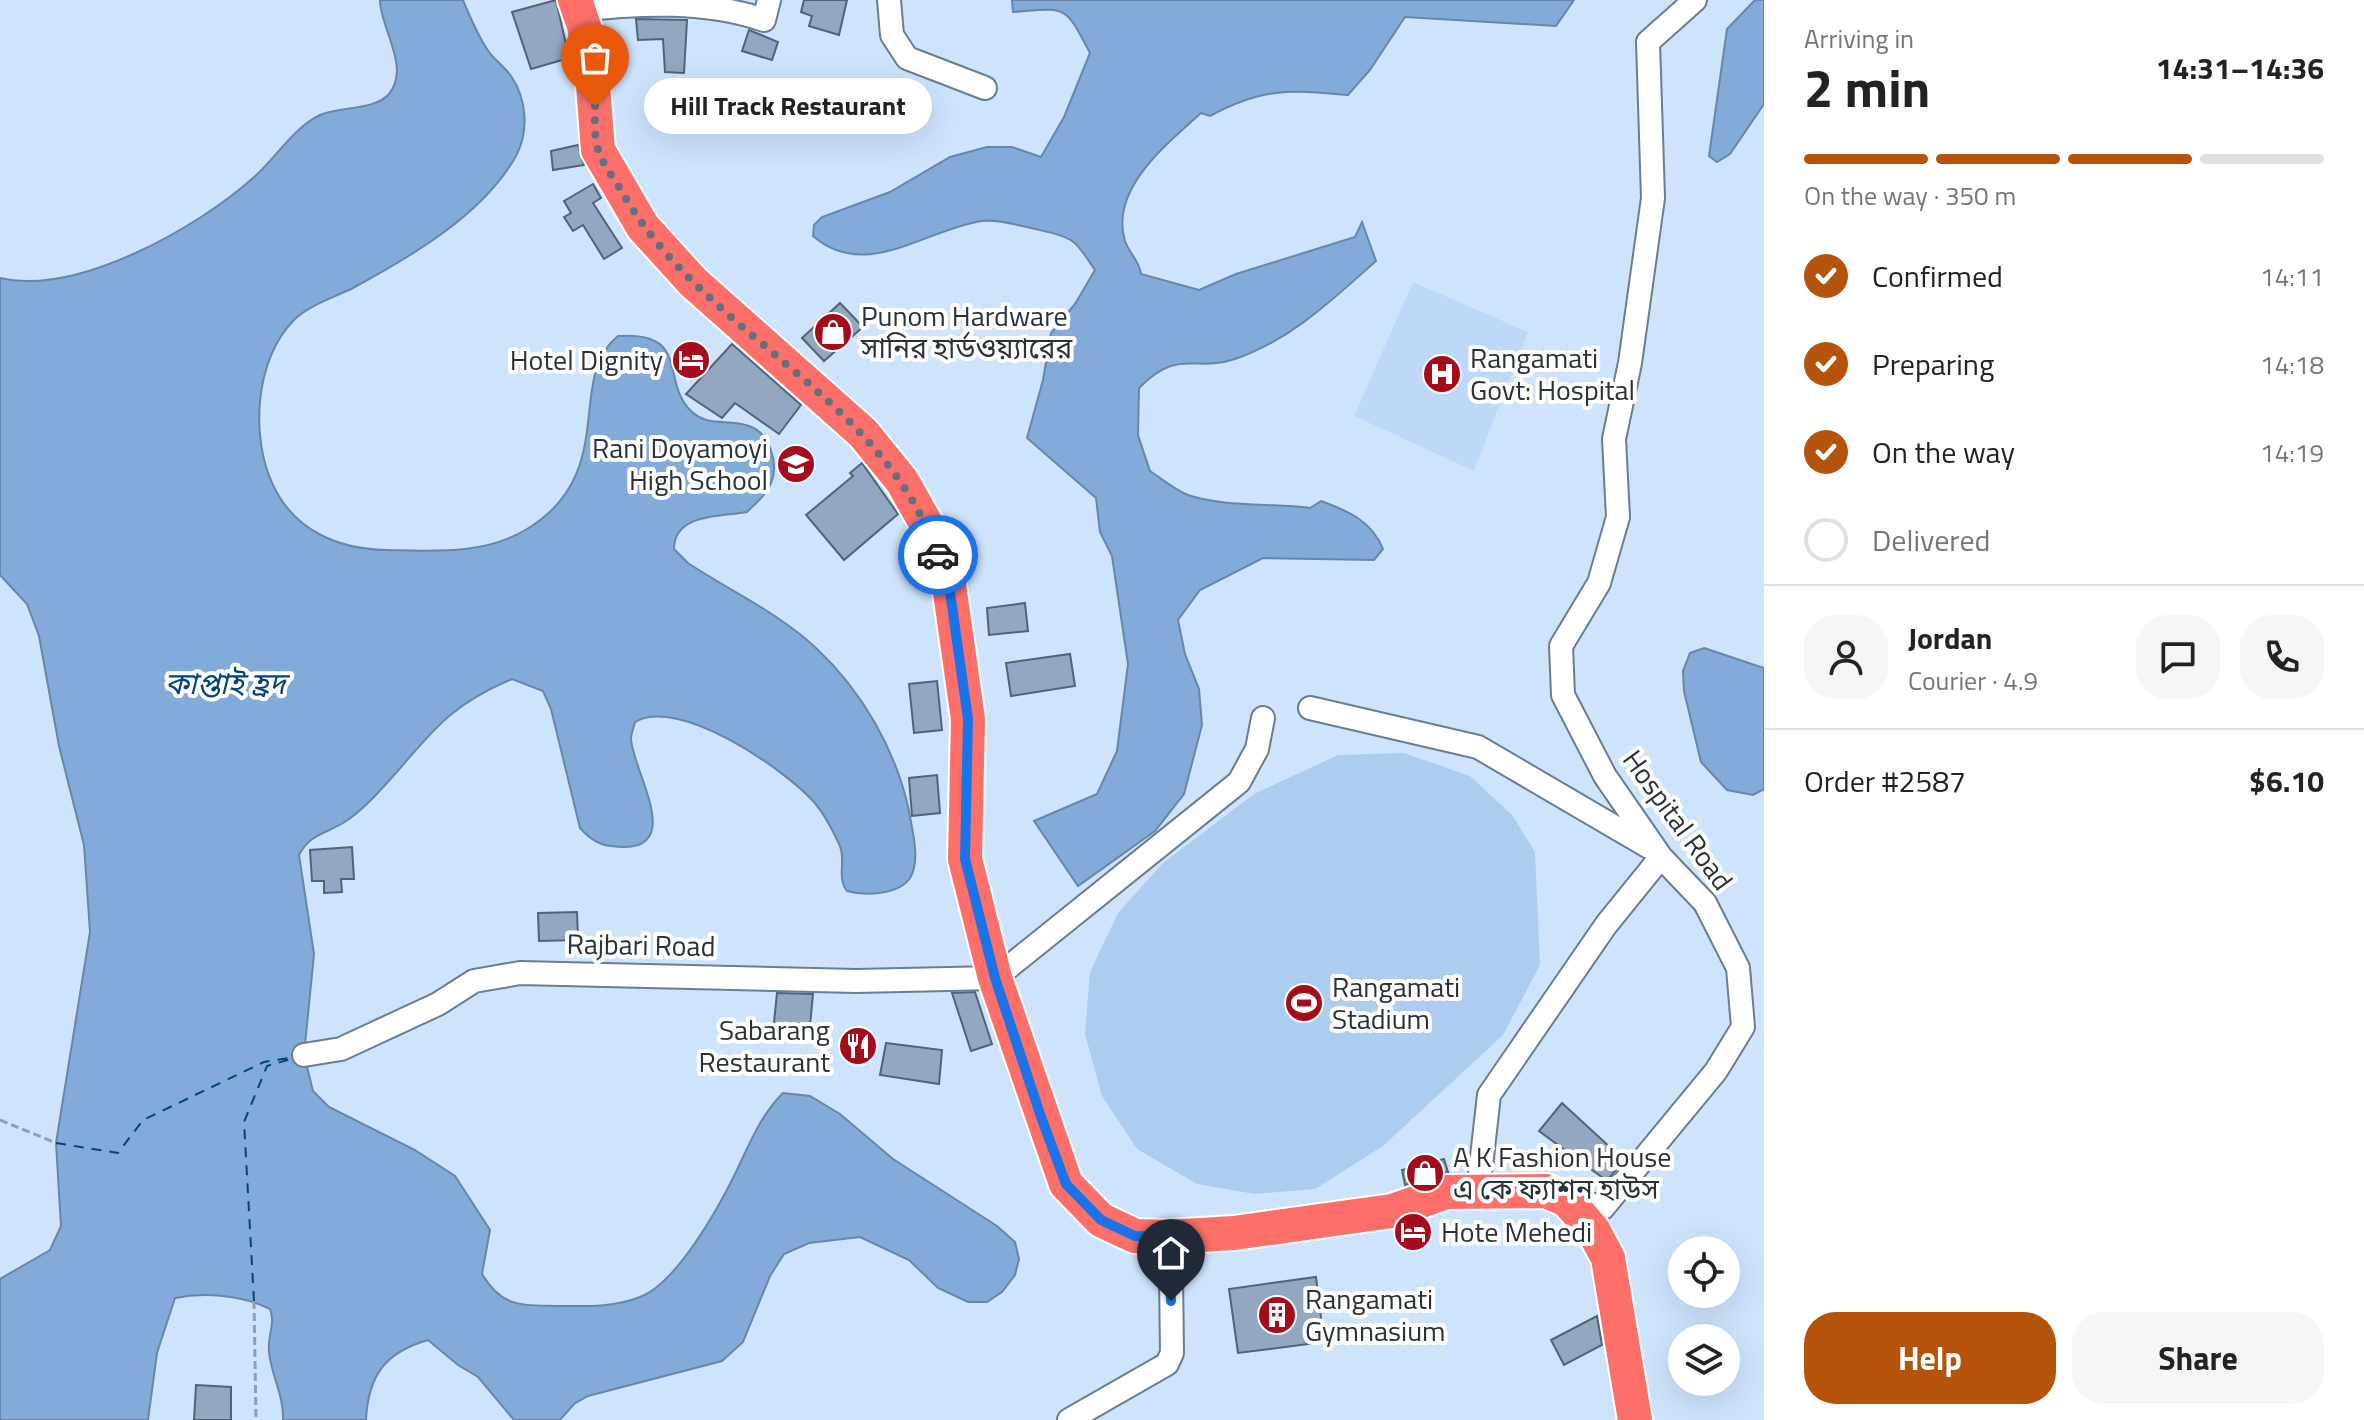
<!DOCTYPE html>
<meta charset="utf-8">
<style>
body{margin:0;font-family:"Titillium Web","Noto Sans Bengali",sans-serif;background:#f6f6f6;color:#222;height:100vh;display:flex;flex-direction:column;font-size:30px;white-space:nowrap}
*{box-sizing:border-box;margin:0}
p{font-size:26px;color:#767676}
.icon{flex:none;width:44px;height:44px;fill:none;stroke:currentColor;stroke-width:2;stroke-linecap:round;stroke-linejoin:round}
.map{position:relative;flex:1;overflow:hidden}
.details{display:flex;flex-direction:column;background:#fff;width:600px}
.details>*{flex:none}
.buttons{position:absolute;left:1668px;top:1236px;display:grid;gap:16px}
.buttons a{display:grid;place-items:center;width:72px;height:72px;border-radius:50%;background:#fff;box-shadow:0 8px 32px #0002;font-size:40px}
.pin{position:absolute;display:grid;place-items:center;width:68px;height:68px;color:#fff;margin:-82px -34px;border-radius:50% 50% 50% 0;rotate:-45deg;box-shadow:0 0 8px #0007}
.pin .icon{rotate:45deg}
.courier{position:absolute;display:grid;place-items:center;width:80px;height:80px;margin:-40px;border:6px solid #1a73e8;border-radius:50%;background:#fff;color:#222;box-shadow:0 2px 10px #0007}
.bubble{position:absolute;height:56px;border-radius:28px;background:#fff;box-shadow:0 8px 32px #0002;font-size:26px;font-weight:700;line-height:56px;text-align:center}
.overview em{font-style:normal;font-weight:700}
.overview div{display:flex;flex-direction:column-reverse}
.overview{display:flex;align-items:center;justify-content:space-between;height:136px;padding:0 40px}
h1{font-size:52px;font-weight:700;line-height:60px}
.bar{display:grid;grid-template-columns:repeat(4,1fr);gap:12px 8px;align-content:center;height:96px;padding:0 40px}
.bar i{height:10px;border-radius:6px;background:#e0e0e0}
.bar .on{background:#b45309}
.bar p{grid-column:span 4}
.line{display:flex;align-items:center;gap:20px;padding:0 40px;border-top:2px solid #e0e0e0}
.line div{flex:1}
.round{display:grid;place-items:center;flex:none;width:84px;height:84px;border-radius:32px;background:#f6f6f6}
ol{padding:0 40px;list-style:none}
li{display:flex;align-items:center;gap:24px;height:88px}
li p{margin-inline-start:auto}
li .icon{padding:8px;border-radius:50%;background:#b45309;color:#fff;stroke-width:4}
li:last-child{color:#767676}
li i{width:44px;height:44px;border:4px solid #e0e0e0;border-radius:50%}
.button{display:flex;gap:16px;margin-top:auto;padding:16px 40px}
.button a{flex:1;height:92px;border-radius:32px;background:#b45309;color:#fff;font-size:32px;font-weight:700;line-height:92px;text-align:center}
.button a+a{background:#f6f6f6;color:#222}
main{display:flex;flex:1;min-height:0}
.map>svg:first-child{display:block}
</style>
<main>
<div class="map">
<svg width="1764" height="1420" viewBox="0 0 1764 1420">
<rect width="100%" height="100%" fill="#cee4fd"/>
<path fill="#bed9f8" d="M1413,282l115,50 -54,139 -120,-55z"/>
<path fill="#accdf0" d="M1404,753l66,23 42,39 23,37 5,113 -37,70 -120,111 -68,43 -60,5 -58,-10 -60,-35 -35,-53 -17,-62 5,-62 28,-59 45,-50 91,-69 84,-39z"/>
<path fill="#82abd9" stroke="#6786aa" stroke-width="2" d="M380,0h83c7,17 14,34 24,49 6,10 17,17 24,27 16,23 18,56 5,80 -33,59 -106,101 -163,132 -18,9 -44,17 -59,32 -39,39 -44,117 -21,165 21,45 64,64 113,65 47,1 99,5 141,-21 93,-56 38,-151 91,-193 73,-5 42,45 73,75 18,17 37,7 58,15 21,7 30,38 22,57 -5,12 -15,20 -24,29 -25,5 -73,1 -73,37l14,14c42,28 91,50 128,85 46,43 80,102 93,163 3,19 12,49 1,67 -11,17 -46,18 -63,13 -11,-14 0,-33 -8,-47 -6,-13 -16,-32 -26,-43 -30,-33 -135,-105 -178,-79 -1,5 -4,11 -4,17 2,34 59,118 -20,107 -13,-1 -23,-9 -31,-18l-29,-119 -8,-18 -31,-12c-75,31 -87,66 -140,120 -8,8 -19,18 -29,24 -18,11 -33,11 -44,32l15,99 -10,101 9,36 16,16 86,43 40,26 35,54 -8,44c20,33 37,31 73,32 29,0 57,2 85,-9 37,-14 79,-90 96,-125 14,-29 24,-56 47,-79l27,3 30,18 53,45 104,67 18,16 4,17 -4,16 -13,17 -15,10h-19l-30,-14 -29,-28 -49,-23 -51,6 -25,11 -14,22 -27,66 -21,19 -134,35 -14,8 -14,16h-46l-36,-43 -20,-12 -30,-25c-42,12 -60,35 -62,80h-83c1,-25 -12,-45 -14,-68 -2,-16 7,-28 1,-43 -28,-14 -66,-17 -95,-11l-18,55 -9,67h-148v-141l50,-29 11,-24 -5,-83 34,-211 -6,-87 -25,-99 -20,-110 -12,-32 -27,-29v-297c77,18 197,-50 253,-100 22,-19 40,-50 67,-63 19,-9 54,-4 69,-21 22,-27 -9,-66 -9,-94z
M1012,0h562l-18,26 -151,-9 -35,53 -22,25c-58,-5 -85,-8 -138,21l-9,-3c-33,30 -92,76 -76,128 4,12 14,19 16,33l58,16 37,-16 119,-37 7,-15 14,39c-43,38 -85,79 -141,98 -41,14 -56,-12 -96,29l-1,47 12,36c12,8 25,19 38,24 34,12 85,8 122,13l11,-7c27,10 51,20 62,48l-9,11 -111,-2 -63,32 -22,30 7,34 14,35 3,36 -18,69 -29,37 -77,55 -44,-65 63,-27 20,-43 11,-87 -16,-108 -12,-24 -4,-34 -69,-60 16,-58 8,-47 24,-29 20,-34c-6,-8 -14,-23 -23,-29 -10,-7 -29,-10 -41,-13 -15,-3 -33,-9 -49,-7 -56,8 -116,61 -169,15l1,-11 8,-8 68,-25 60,-35 37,-10h25l29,10 23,-40 26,-64c-26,-49 -22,-45 -77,-41z
M1755,0h9v104l-34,50 -13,8 -8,-6 18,-127z
M1704,648l60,20v121l-11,6 -26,-5 -26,-28 -17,-71 -1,-20 7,-18z"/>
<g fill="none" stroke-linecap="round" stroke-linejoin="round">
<path stroke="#02447c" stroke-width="2" stroke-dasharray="10 8" stroke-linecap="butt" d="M56,1143l62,10 25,-33 121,-58 31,-5
M254,1301l-10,-179 23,-56 24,-7"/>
</g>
<path fill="#93a8c0" stroke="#506379" stroke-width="2" d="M556,0l13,58 -38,11 -19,-57z
M804,0h43l-8,35 -30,-9 3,-10 -11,-4z
M636,19l51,1 -3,53 -19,-1 -2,-33 -25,1z
M749,30l29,12 -6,18 -30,-9z
M578,145l6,20 -31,5 -2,-19z
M593,184l8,14 -8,5 29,45 -18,11 -21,-34 -10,6 -9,-14 7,-4 -7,-12z
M840,303l23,24 -39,34 -22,-23z
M732,344l69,61 -22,29 -44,-31 -13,15 -36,-24z
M862,463l36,51 -54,46 -38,-45 47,-39 -3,-3z
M1025,603l3,28 -39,4 -2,-27z
M1070,654l5,32 -64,10 -5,-33z
M937,681l5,49 -28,3 -5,-49z
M937,775l3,38 -28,3 -3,-38z
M352,847l2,32h-13l1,13 -18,1v-12h-12l-2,-31z
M577,912l1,28 -39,1 -1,-28z
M975,992l17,52 -21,7 -19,-58z
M777,993l36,1 -4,42 -36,-4z
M886,1043l56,7 -3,34 -59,-9z
M1562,1103l62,57 -17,21 -68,-50z
M1444,1159l4,13 -43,13 -3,-15z
M1316,1277l8,65 -86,11 -9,-64z
M1597,1316l5,29 -38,20 -13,-25z
M196,1385l35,2v33h-37z"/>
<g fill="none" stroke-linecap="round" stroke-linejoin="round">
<defs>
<path id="minor" d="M889,0l3,35 15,23 78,30
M578,10c62,-7 127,-10 186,10l5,-20
M1310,708l168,39 171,100
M304,1055l37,-6 97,-45 36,-23 46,-8 336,8 139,-3 244,-196 18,-33 6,-31
M1478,1192l11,-97 117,-170 55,-68
M1567,1197l36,11 113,-137 27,-44 -5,-59 -33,-65 -44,-46 -56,-81 -42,-81 -2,-49 38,-63 19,-66 -4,-78 16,-76 23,-165 -5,-156 47,-42
M1069,1420l98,-56 5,-11 -1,-78 -5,-38"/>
<path id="highway" d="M575,0l9,26 9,59 5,65 45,77 50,55 170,151 39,48 26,46 21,58 19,134 -3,140 30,119 71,206 35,36 34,16 31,1 68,-4 158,-22 55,-19 99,-1 21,9 26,30 15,28 27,162"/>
</defs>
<use href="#minor" stroke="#697d93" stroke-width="26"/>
<use href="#highway" stroke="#fff" stroke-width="38"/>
<path stroke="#8e9fb2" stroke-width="3" stroke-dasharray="8 4" stroke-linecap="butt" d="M0,1120l56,23
M254,1301l2,119"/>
<use href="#minor" stroke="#fff" stroke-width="22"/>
<use href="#highway" stroke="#fd7069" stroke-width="34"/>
</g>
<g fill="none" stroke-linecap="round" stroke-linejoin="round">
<path stroke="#63707f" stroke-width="8" stroke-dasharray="0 14.4" d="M595,106c0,14 -1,30 3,43 4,16 19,33 27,48 82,139 257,199 313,358"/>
<path stroke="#1a73e8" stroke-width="10" d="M938,555l11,30 19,134 -3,140 30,119 46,139 25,67 35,36 34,16 31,1 5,64"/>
</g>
<defs>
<symbol id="shop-disc" viewBox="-11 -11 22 22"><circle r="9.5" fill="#a50b1b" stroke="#fff"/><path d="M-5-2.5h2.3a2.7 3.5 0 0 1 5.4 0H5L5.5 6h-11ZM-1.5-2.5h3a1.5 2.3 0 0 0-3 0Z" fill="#fff"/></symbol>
<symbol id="hotel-disc" viewBox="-11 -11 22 22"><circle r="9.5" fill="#a50b1b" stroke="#fff"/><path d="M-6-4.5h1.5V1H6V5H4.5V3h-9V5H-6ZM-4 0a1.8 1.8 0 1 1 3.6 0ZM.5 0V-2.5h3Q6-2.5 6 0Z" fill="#fff"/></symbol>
<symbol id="hospital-disc" viewBox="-11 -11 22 22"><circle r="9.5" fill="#a50b1b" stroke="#fff"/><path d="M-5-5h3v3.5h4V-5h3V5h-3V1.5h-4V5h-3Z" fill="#fff"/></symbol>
<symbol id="school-disc" viewBox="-11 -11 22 22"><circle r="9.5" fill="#a50b1b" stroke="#fff"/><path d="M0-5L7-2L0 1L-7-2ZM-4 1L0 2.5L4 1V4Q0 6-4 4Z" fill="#fff"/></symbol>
<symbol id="stadium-disc" viewBox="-11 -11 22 22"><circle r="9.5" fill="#a50b1b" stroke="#fff"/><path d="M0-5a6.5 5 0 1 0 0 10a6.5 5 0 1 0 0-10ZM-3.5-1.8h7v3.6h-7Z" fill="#fff"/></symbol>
<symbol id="restaurant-disc" viewBox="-11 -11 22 22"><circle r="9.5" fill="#a50b1b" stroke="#fff"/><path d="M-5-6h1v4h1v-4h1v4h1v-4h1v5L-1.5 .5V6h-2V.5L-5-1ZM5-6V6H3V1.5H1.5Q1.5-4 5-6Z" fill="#fff"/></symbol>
<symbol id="building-disc" viewBox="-11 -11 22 22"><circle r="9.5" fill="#a50b1b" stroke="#fff"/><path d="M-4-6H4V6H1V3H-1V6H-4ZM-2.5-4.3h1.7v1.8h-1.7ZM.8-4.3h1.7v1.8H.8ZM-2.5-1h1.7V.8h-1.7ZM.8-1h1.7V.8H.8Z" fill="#fff"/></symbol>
</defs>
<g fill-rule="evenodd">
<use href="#shop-disc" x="811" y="310" width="44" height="44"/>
<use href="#hotel-disc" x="669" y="338" width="44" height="44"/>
<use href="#hospital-disc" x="1420" y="352" width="44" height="44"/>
<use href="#school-disc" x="774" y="442" width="44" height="44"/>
<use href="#stadium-disc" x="1282" y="981" width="44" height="44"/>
<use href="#restaurant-disc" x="836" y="1024" width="44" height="44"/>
<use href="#shop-disc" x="1403" y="1151" width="44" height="44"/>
<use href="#hotel-disc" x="1391" y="1210" width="44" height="44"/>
<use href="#building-disc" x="1255" y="1293" width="44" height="44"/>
</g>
<g text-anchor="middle" stroke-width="8" stroke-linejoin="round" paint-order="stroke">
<g font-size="28" fill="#29313b" stroke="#fff" text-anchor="start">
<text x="861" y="326">Punom Hardware<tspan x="861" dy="32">সানির হার্ডওয়্যারের</tspan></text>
<text x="1470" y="368">Rangamati<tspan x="1470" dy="32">Govt: Hospital</tspan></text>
<text x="663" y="370" text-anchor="end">Hotel Dignity</text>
<text x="768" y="458" text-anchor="end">Rani Doyamoyi<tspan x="768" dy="32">High School</tspan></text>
<text x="1332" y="997">Rangamati<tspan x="1332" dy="32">Stadium</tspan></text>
<text x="830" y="1040" text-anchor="end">Sabarang<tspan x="830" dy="32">Restaurant</tspan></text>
<text x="1453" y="1167">A K Fashion House<tspan x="1453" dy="32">এ কে ফ্যাশন হাউস</tspan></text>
<text x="1441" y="1242">Hote Mehedi</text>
<text x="1305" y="1309">Rangamati<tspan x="1305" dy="32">Gymnasium</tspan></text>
</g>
<g font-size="28" fill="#29313b" stroke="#fff">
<text transform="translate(1678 820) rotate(54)" y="10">Hospital Road</text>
<text transform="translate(641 945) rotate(1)" y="10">Rajbari Road</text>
</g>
<g font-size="30" font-style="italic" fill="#02447c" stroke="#fff">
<text x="225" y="694">কাপ্তাই হ্রদ</text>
</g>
</g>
</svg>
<div class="buttons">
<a><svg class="icon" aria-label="locate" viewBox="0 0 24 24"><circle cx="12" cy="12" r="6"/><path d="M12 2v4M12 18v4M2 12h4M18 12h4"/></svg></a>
<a><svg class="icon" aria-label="layers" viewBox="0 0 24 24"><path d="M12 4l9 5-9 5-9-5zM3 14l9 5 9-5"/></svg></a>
</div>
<div class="pin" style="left:595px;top:106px;background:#ea580c"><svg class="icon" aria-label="bag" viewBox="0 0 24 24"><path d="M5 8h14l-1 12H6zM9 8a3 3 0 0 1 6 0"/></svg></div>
<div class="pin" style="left:1171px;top:1301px;background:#1f2937"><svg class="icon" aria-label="home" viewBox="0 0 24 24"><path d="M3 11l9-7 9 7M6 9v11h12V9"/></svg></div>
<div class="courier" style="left:938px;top:555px"><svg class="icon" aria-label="car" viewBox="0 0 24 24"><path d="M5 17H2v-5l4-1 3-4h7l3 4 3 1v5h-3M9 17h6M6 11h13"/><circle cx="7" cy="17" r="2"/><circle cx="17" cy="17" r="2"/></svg></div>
<div class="bubble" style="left:644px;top:78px;width:288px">Hill Track Restaurant</div>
</div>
<section class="details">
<div class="overview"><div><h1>2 min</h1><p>Arriving in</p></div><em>14:31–14:36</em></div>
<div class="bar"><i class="on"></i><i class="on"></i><i class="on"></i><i></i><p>On the way · 350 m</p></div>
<ol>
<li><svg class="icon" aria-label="check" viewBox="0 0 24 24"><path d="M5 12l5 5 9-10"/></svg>Confirmed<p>14:11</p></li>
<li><svg class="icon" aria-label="check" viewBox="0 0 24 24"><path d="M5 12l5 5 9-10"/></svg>Preparing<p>14:18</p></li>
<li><svg class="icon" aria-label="check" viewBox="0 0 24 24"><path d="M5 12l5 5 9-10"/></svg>On the way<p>14:19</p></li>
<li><i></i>Delivered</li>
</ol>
<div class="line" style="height:144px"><a class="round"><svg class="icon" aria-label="person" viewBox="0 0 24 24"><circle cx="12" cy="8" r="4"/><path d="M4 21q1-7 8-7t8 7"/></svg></a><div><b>Jordan</b><p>Courier · 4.9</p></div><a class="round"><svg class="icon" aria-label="chat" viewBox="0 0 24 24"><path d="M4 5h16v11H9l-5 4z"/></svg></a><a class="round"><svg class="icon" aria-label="phone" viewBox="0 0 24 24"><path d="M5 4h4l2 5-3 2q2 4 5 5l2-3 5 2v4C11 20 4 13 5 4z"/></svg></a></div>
<div class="line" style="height:104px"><div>Order #2587</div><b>$6.10</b></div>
<div class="button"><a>Help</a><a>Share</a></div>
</section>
</main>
